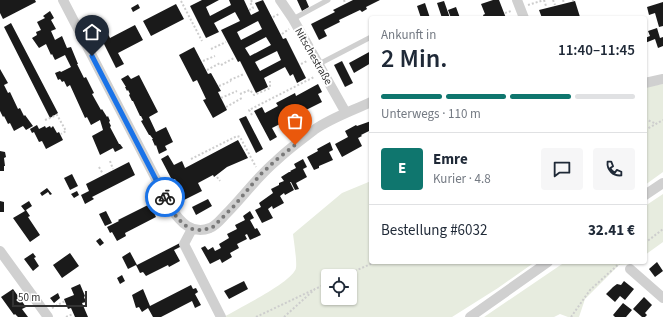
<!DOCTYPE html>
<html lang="de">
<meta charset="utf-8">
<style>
body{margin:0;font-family:"Source Sans 3",sans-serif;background:#f6f6f7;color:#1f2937;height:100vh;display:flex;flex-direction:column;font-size:15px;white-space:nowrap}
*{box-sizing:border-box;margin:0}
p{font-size:13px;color:#747a83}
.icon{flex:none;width:22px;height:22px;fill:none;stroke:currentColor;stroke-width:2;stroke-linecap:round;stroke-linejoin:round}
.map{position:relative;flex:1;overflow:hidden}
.side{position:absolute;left:369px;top:16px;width:278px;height:248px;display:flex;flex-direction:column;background:#fff;border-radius:4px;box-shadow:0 1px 3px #0004}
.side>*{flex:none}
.controls{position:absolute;left:321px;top:269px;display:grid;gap:8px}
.controls a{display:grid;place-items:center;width:36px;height:36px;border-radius:4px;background:#fff;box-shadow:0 1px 3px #0004;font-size:20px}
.scale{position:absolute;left:12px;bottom:10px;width:75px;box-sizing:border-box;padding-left:4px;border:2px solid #333;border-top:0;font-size:11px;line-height:14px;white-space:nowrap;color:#333;-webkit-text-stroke:3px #fff;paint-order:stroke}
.pin{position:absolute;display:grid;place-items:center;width:34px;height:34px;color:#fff;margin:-41px -17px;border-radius:50% 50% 50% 0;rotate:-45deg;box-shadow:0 0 4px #0007}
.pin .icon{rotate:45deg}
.courier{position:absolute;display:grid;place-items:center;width:40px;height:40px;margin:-20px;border:3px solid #1a73e8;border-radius:50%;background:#fff;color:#222;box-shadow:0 1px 5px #0007}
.head em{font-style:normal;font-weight:600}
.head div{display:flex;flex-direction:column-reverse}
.head{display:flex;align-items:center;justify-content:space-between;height:68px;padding:0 12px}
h1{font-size:26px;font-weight:600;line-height:30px}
.bar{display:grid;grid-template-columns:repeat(4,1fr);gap:6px 4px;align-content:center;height:48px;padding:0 12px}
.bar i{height:5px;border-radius:3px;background:#e0e1e3}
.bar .on{background:#0f766e}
.bar p{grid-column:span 4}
.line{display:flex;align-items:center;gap:10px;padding:0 12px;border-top:1px solid #e0e1e3}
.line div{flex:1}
.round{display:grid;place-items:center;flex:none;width:42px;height:42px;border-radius:4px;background:#f6f6f7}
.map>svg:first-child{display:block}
</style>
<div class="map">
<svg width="663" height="317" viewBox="0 0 663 317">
<rect width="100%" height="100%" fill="#fff"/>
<path fill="#e7ecdf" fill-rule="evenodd" d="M663,84v88l-18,13v-98z
M371,181v81h164l-37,26 -46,29h-228c13,-8 69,-35 72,-49 1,-7 -2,-26 -3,-34l49,-41zM328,276h22v22h-22z
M663,194v48l-18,13v-49z
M565,262h71l-3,2 -14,1 -34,34 -6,18h-11l-8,-3 -6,3h-70z"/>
<path fill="#1a1a1a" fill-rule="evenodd" d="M0,0h35l1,2 -33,17 -3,-6z
M202,0h17l-13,7 4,9 21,-11 -2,-5h15l7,15 8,-4 -4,-8 8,-3 20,39 3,-1 20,40 -9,5 -4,-9 -3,2 -5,-9 -21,11 4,9 -12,6 -16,-32 -2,1 -17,-32 19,-9 -5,-9 -21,11 5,9 -13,6 -16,-32zM258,21l4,8 -21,11 -4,-8zM266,37l5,8 -21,11 -5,-8zM277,51l4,9 -21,11 -5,-9z
M297,0h9l3,7 -7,4z
M353,0h27l-14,7 1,2 -5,3 -2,-2 -21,10 1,2 -16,8 3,6 -8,4 -8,-16 24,-12 -2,-2z
M493,0h6l7,18h-22l-1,-3 2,-1 -4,-10z
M444,1l6,17h-8l-5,-15z
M575,1l5,16 -38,1 -3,-8z
M663,2v24l-4,1 -4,-14 -6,2 -2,-8z
M425,3l5,15h-9l-4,-12z
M138,4l2,4 -7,4 -2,-4z
M176,4l8,15 -33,17 -8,-15z
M456,7l4,11h-9l-3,-8z
M50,11l4,7 -3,2 5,9 -5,2 4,9 7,-4 5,12 4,-1 7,17h-1l7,14 2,-1 8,16 -2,1 9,16 1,-1 5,8 1,-1 2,5 -1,1 2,4 -1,1 9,17h1l3,4 -8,4 -2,-4 -13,7 -8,-19 11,-6 -3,-10 -9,5 -4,-8 -2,1 -15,-33 -3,2 -3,-6 -2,1 -2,-3 -2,1 -3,-7 5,-2 1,1 10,-5 -6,-12 -10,5 -3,-6 -1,1 -5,-11 -7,4 -7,-10 5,-3 -1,-3 5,-2 -4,-8 8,-4 -2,-2z
M11,23l47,90 -8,5 -46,-91z
M135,25l8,15 -25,13 6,11 -8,4 -15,-30 7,-4 2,4z
M657,28l3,10 3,-1v9l-5,2 -3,-9 -10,4v-5l5,-2 -2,-5z
M194,47l14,27 3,-1 10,18 -3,1 9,18 -14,8 -10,-18 3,-1 -9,-19 -4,2 -14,-27z
M371,51v12l-17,10 -5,-10z
M342,61l11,22 -8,4 -11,-22z
M0,69l8,14 -4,2 4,8 2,-1 8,17 2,-1 4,8 1,-1 8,11 -7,4 -3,-4 -9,5 -4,-8 -2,1 -4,-8 -1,1 -3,-6z
M128,75l3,4 8,-4 19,37 -9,5 7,15 10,-5 7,15 -8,4 2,4 -8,4 -3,-9 -1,1 -3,-7h1l-3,-4h-1l-8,-14 2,-1 -2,-4h-1l-7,-15h-1l-3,-6 1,-1 -2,-4 -1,1 -2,-4h1l-5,-8z
M318,84l4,8 -4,2 4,8 -18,9 -2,-3 -18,10 2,3 -14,7 5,9 -7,4 -16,-30 8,-4 3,6 13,-7 -2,-3 19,-10 1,3z
M246,116l17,33 -7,4 -17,-34z
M371,121v9l-10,5 1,1 -4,2 4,8 -20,11 -7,-13 13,-7 -3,-6 11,-6 1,1z
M37,125l2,4 6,-3 1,2 4,-2 1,2 2,-2 4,7 2,-1 4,8 -17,9 -4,-8 -3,1 -5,-10 -2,1 -2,-4z
M238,140l10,18 -21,9 -13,10 -1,-2 -15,8 4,8 -20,10 -6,-12 3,-2 -4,-8 -3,1 -11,-21 7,-4 6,10 8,-4 3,7z
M330,142l3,8 -4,2 4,8 -14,6v2l-5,2 -7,-13 11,-6 -1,-2z
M0,151l5,1 1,5 -2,1 1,8h-1v5h-4z
M303,159l4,8 -4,2 4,8 -11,6 3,6 -4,1 -4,-8h-1l4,8 -9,5 -1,-2 -4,3 4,7 -11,6 -1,-3 -4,3 5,9 -11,5 -7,-13 6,-3 -2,-4 14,-10 -2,-4 8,-4v-2l5,-2 -3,-4 8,-5h2l-1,-1 6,-3 -2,-4z
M129,162l6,13 -43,22 2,2 -9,5 -4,-9 8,-4 -3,-7z
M72,174l6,12 -8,4 -6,-12z
M47,188l5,6 -2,1 -2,-3 -6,4 -2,-3z
M77,191l2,4 -5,3 -3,-4z
M208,199l4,7 -16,9 -4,-8z
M0,201l4,1v10h-4z
M29,201l3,5 -6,4 4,6 -2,1 12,18 -10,7 -17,-24 12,-7 -4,-5z
M150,204l6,13 -31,16 1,3 -9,5 -5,-9 -2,1 -3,-6 12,-6 -1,-1z
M106,211l6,12 -7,3 -6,-12z
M250,211l4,7 -4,2 5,9 2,-1 4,7 -11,5 -3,-6 -2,1 2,4 -10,5 2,4 -9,5 2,4 -10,6 -2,-4 -10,5 -9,-16 4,-2 3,4 5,-3 2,4 6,-3 -2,-4 10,-6 -2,-4 10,-5 -2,-4 10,-5 -2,-4z
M100,238l4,5 -4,3 -4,-5z
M180,243l2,3 -8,4 6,11 -11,6 -1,-2 -22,11 -3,-4 -3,1 -4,-8 -8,4 -6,-12 8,-5 7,13z
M33,253l3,4 -2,1 5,8 -6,5 -9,-12z
M70,253l9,13 -17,12 -9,-13z
M657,262l6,9 -8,6 -6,-8z
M122,275l3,6 -5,3 -3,-6z
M244,281l4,8 -19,10 -5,-8z
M624,281l10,8 -9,11 -5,-4 -5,6 -9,-8 7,-7 4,-3 4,1z
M80,284l5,12 -1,1 2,5 -4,1 6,14h-13l-4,-9 -3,1 -4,-10 10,-4 -3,-7z
M191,285l2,4 3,-1 2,4 -3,2 6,11 -6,3 -3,-7 -31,16h-8l-5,-9 -6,4 -3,-5 -3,1 -4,-13 11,-6 7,17z
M13,289l13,18 -4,2 6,8h-10l-3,-3 -1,1 -13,-18z
M58,293l2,5 -6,5 -4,-5z
M644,297l8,8 -7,8 2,2 -2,2h-3l-9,-8z
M623,303l9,7 -6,7h-11l-2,-2z"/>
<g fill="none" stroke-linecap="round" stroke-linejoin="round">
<path stroke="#cdcdcd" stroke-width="2" stroke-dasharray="2 2" stroke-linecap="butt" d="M344,0l1,3
M544,0l2,6
M553,0l2,5
M563,0l1,3
M573,0v1
M181,1l21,40
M528,5l16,-5
M249,10l4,-2 -3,-6 3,-2
M505,13l6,-2
M273,17l6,-3
M418,17v1
M282,34l7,-5
M211,49l15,-7
M203,61l12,-5
M301,64l6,-3
M221,65l13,-7
M207,70l13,-7
M230,80l14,-6
M219,86l12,-5
M240,94l10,-4 4,5 14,-6 2,-1v-7
M221,98l16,-7
M226,107l16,-9
M252,115l-3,-5 65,-33
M645,119l12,5
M45,120l12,-5 9,16 -5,3
M645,130l18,-10
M191,159l46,-23 3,1 16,30
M110,161l3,8
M99,167l4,7
M217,177l3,4
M171,189l6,-3
M645,243l18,-14
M344,276l31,-14
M52,308l13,-7
M66,317l7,-3
M256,317l59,-28
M284,317l31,-28 13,-6
M571,317l19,-27 31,-28"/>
<path stroke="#d0d0d0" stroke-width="5" d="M293,19l35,-19
M319,64l52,-27"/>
<path stroke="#d0d0d0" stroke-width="10" d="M63,0l108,208c9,14 21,27 39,20 7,-3 11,-9 16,-14 17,-17 31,-37 50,-53 11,-11 25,-21 38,-31 17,-12 38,-19 57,-28
M280,0l13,19 53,94
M517,0l7,18
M645,83l18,-4
M645,195l18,-12
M192,229l-8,15 37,73
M0,251l48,66
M630,269l33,29
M470,317l78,-55"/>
</g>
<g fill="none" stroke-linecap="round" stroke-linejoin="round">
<path stroke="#7a7a7a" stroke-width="4" stroke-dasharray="0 7.2" d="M165,197l12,21 9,8 6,3 8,1 12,-2 22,-22 26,-31 16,-15 19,-15"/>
<path stroke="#1a73e8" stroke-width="5" d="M92,56l73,141"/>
</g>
<g text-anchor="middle" stroke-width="4" stroke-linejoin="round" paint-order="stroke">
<g font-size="11" fill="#333" stroke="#fff">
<text transform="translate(314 56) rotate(60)" y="4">Nitschestraße</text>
</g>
</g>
</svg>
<div class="controls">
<a><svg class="icon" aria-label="locate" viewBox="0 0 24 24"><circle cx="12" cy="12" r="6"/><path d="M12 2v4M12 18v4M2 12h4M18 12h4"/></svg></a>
</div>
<div class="scale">50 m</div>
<div class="pin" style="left:295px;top:145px;background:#ea580c"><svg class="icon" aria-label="bag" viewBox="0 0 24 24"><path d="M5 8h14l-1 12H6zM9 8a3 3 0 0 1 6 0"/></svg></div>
<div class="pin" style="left:92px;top:56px;background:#1f2937"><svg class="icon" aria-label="home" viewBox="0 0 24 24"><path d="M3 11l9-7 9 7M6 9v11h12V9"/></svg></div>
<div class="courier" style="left:165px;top:197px"><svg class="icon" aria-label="bike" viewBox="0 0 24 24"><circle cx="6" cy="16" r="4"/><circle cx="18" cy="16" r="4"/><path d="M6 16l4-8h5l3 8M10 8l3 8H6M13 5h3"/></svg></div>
<section class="side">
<div class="head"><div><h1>2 Min.</h1><p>Ankunft in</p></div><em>11:40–11:45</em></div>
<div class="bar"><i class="on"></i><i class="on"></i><i class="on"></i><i></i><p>Unterwegs · 110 m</p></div>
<div class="line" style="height:72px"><b class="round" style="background:#0f766e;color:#fff">E</b><div><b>Emre</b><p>Kurier · 4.8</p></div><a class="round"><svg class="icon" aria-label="chat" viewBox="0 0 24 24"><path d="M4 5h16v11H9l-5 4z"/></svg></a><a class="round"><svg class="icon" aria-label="phone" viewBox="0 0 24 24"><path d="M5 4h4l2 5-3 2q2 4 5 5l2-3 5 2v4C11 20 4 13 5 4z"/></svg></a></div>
<div class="line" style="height:52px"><div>Bestellung #6032</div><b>32.41 €</b></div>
</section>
</div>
